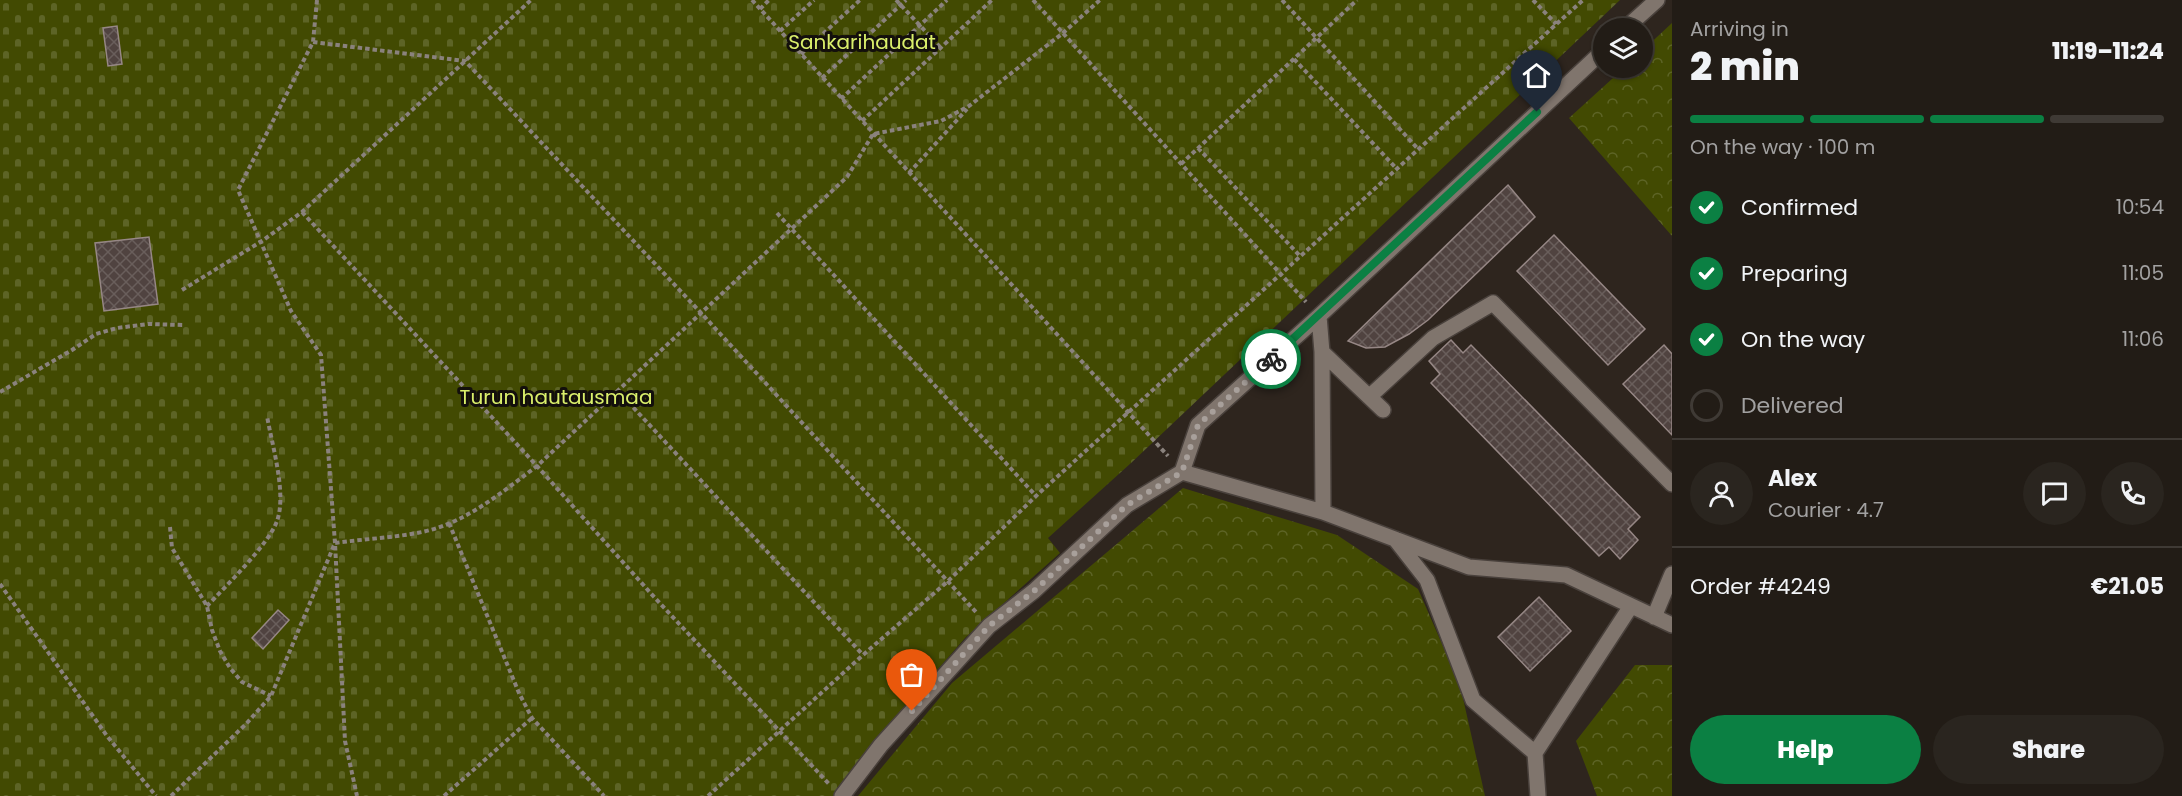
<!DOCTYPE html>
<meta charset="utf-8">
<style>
body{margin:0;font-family:Poppins,sans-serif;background:#2a251f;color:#f1f3f6;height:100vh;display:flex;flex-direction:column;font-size:22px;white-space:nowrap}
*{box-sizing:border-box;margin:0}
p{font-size:20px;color:#a2a1a1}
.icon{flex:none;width:33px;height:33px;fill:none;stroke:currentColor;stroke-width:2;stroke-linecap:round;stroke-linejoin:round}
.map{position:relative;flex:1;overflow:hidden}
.panel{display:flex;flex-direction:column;background:#221c16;width:510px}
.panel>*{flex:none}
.tools{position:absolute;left:1593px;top:18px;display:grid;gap:12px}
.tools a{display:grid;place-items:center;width:60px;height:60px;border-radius:50%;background:#221c16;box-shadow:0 2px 4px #0004,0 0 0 2px #3f3a35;font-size:30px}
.pin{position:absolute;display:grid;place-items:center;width:51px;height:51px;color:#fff;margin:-62px -26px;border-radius:50% 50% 50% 0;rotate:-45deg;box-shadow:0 0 6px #0007}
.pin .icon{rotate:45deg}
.courier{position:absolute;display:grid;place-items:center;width:60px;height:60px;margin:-30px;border:4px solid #0b8043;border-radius:50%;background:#fff;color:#222;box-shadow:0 2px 8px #0007}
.head em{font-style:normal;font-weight:800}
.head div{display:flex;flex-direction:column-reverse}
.head{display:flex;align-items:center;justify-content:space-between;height:102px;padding:0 18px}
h1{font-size:39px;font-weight:800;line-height:45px}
.bar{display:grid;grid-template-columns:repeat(4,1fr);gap:9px 6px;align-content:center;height:72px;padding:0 18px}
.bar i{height:8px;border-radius:4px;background:#3f3a35}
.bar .active{background:#0b8043}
.bar p{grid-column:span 4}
.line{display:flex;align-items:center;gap:15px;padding:0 18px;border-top:2px solid #3f3a35}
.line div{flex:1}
.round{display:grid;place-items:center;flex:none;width:63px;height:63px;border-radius:32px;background:#2a251f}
ol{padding:0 18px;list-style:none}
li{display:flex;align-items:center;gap:18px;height:66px}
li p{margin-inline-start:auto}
li .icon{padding:6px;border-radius:50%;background:#0b8043;color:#fff;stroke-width:4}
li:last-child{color:#a2a1a1}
li i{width:33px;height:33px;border:3px solid #3f3a35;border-radius:50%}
.button{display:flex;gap:12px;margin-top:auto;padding:12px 18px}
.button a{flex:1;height:69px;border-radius:36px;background:#0b8043;color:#fff;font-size:24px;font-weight:800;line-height:69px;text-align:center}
.button a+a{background:#2a251f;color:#f1f3f6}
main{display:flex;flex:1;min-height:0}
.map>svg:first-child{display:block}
</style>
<main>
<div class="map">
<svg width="1672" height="796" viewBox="0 0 1672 796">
<defs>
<pattern id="forest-crowns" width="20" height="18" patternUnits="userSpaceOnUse" patternTransform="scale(1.5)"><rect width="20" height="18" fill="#424a02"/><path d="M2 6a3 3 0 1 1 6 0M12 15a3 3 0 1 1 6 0" fill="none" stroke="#5d6426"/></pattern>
<pattern id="cemetery-stones" width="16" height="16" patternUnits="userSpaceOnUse" patternTransform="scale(1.5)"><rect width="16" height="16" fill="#424a02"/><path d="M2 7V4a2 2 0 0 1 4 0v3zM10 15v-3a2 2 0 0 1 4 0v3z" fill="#5d6426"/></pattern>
<pattern id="building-cross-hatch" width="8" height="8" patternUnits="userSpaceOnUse" patternTransform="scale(1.5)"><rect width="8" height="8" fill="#504340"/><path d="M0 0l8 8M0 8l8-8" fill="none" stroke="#695e5b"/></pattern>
</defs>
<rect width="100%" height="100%" fill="#2e251e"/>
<path fill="url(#forest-crowns)" d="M1672,23v213l-103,-118 55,-50h18l1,-18z
M1183,488l154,47 81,54 42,96 25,111h-627l94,-113z
M1635,665h37v131h-75l-21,-55z"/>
<path fill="url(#cemetery-stones)" d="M0,0h1620l-489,463 -83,75 12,15 -94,84 -99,113 -31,46h-836z"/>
<path fill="url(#building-cross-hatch)" stroke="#968785" stroke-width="1.5" d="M117,26l5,38 -14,2 -5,-38z
M1508,185l27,32 -107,103 -19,14 -24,13 -19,1 -18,-7z
M1554,235l91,94 -37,36 -91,-94z
M149,237l9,67 -54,7 -9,-68z
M1451,340l12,13 8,-8 169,172 -12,12 10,11 -18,19 -11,-12 -10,9 -168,-173 9,-9 -11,-13z
M1664,345l8,9v81l-49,-51z
M1539,597l32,34 -41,40 -32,-34z
M278,610l11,10 -26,29 -11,-11z"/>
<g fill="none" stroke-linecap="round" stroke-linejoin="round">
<defs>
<path id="minor" d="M1626,28l31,-28
M1604,50l-285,266 -121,109 -16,47 141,40 146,55 97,8 106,50
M1319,316l3,36 1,160
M1322,352l61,58
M1369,397l64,-59 60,-35 179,181
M1395,539l32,41 46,120 62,53
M1654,617l18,-43
M842,796l39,-51 108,-119 45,-35 93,-86 55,-33
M1538,796l-3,-43 96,-147"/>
</defs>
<use href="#minor" stroke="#49413c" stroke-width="18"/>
<path stroke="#8a827d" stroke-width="4" stroke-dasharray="4.5 3" stroke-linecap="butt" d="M317,0l-4,42 -75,148 53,121 30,44 14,188 10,198 12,55
M752,0l416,456
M896,0l45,48
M1033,0l273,302
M1282,0l136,149
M1533,0l23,24
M760,9l9,-9
M780,31l34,-31
M313,42l152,19 237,253 274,298
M801,54l59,-54
M1294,59l102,109
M822,78l84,-78
M841,99l106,-99
M862,121l130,-121
M1198,148l102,108
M1181,164l176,-164
M909,173l58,-64
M302,212l235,254 118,132 174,186
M777,213l259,283
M182,290l80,-49 40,-29 229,-212
M618,391l245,264
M0,392l72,-42 24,-16 21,-6 31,-4 35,1
M449,523l70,170 13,25 72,78
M170,527l2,21 35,58 5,24 8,21 10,17 12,14 29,14
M0,584l107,152 49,60
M207,606c18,-19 62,-62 70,-85 10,-27 -5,-76 -10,-105
M171,796l75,-72 25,-28 64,-153c28,-4 58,-5 87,-11 44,-9 80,-40 115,-66l310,-289 26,-43 68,-13 28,-15 94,-73 37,-33
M444,796l88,-78
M708,796l155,-141 84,-73 89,-86 547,-496"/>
<use href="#minor" stroke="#80756d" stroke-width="15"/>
</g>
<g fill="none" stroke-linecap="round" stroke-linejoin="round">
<path stroke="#a8a09b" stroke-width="6" stroke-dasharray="0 10.8" d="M912,711l77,-85 45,-35 93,-86 55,-33 16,-47 73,-66"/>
<path stroke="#0b8043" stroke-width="8" d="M1271,359l266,-247"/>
</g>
<g text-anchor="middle" stroke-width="6" stroke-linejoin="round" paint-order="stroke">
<g font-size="20" fill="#daef6b" stroke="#130f0c">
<text x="862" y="49">Sankarihaudat</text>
<text x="556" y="404">Turun hautausmaa</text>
</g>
</g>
</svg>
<div class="tools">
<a><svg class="icon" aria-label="layers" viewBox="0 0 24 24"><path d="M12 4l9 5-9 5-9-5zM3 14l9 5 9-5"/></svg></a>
</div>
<div class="pin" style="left:912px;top:711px;background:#ea580c"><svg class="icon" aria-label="bag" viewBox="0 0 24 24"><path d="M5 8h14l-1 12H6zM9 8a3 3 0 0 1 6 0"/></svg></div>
<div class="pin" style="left:1537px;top:112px;background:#1f2937"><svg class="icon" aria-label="home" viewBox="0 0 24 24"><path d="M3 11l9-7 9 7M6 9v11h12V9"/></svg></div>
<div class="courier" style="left:1271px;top:359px"><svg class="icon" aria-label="bike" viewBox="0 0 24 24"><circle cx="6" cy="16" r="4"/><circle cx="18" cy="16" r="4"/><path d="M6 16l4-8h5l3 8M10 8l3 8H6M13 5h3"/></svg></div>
</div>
<section class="panel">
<div class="head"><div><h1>2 min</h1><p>Arriving in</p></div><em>11:19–11:24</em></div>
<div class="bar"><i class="active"></i><i class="active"></i><i class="active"></i><i></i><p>On the way · 100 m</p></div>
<ol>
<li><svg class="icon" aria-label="check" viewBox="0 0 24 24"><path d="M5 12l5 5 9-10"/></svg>Confirmed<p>10:54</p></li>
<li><svg class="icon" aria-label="check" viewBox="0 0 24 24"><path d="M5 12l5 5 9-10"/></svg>Preparing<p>11:05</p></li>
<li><svg class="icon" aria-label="check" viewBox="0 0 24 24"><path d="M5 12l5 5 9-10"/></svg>On the way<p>11:06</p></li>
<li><i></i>Delivered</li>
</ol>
<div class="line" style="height:108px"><a class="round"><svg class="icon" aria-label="person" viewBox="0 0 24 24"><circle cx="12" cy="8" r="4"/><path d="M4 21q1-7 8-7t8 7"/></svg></a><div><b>Alex</b><p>Courier · 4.7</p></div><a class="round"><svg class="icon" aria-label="chat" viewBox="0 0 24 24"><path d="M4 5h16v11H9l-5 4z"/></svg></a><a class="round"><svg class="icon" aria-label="phone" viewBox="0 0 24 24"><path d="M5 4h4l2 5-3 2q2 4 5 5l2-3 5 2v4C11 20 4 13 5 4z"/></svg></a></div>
<div class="line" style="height:78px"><div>Order #4249</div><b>€21.05</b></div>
<div class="button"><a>Help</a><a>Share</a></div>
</section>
</main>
